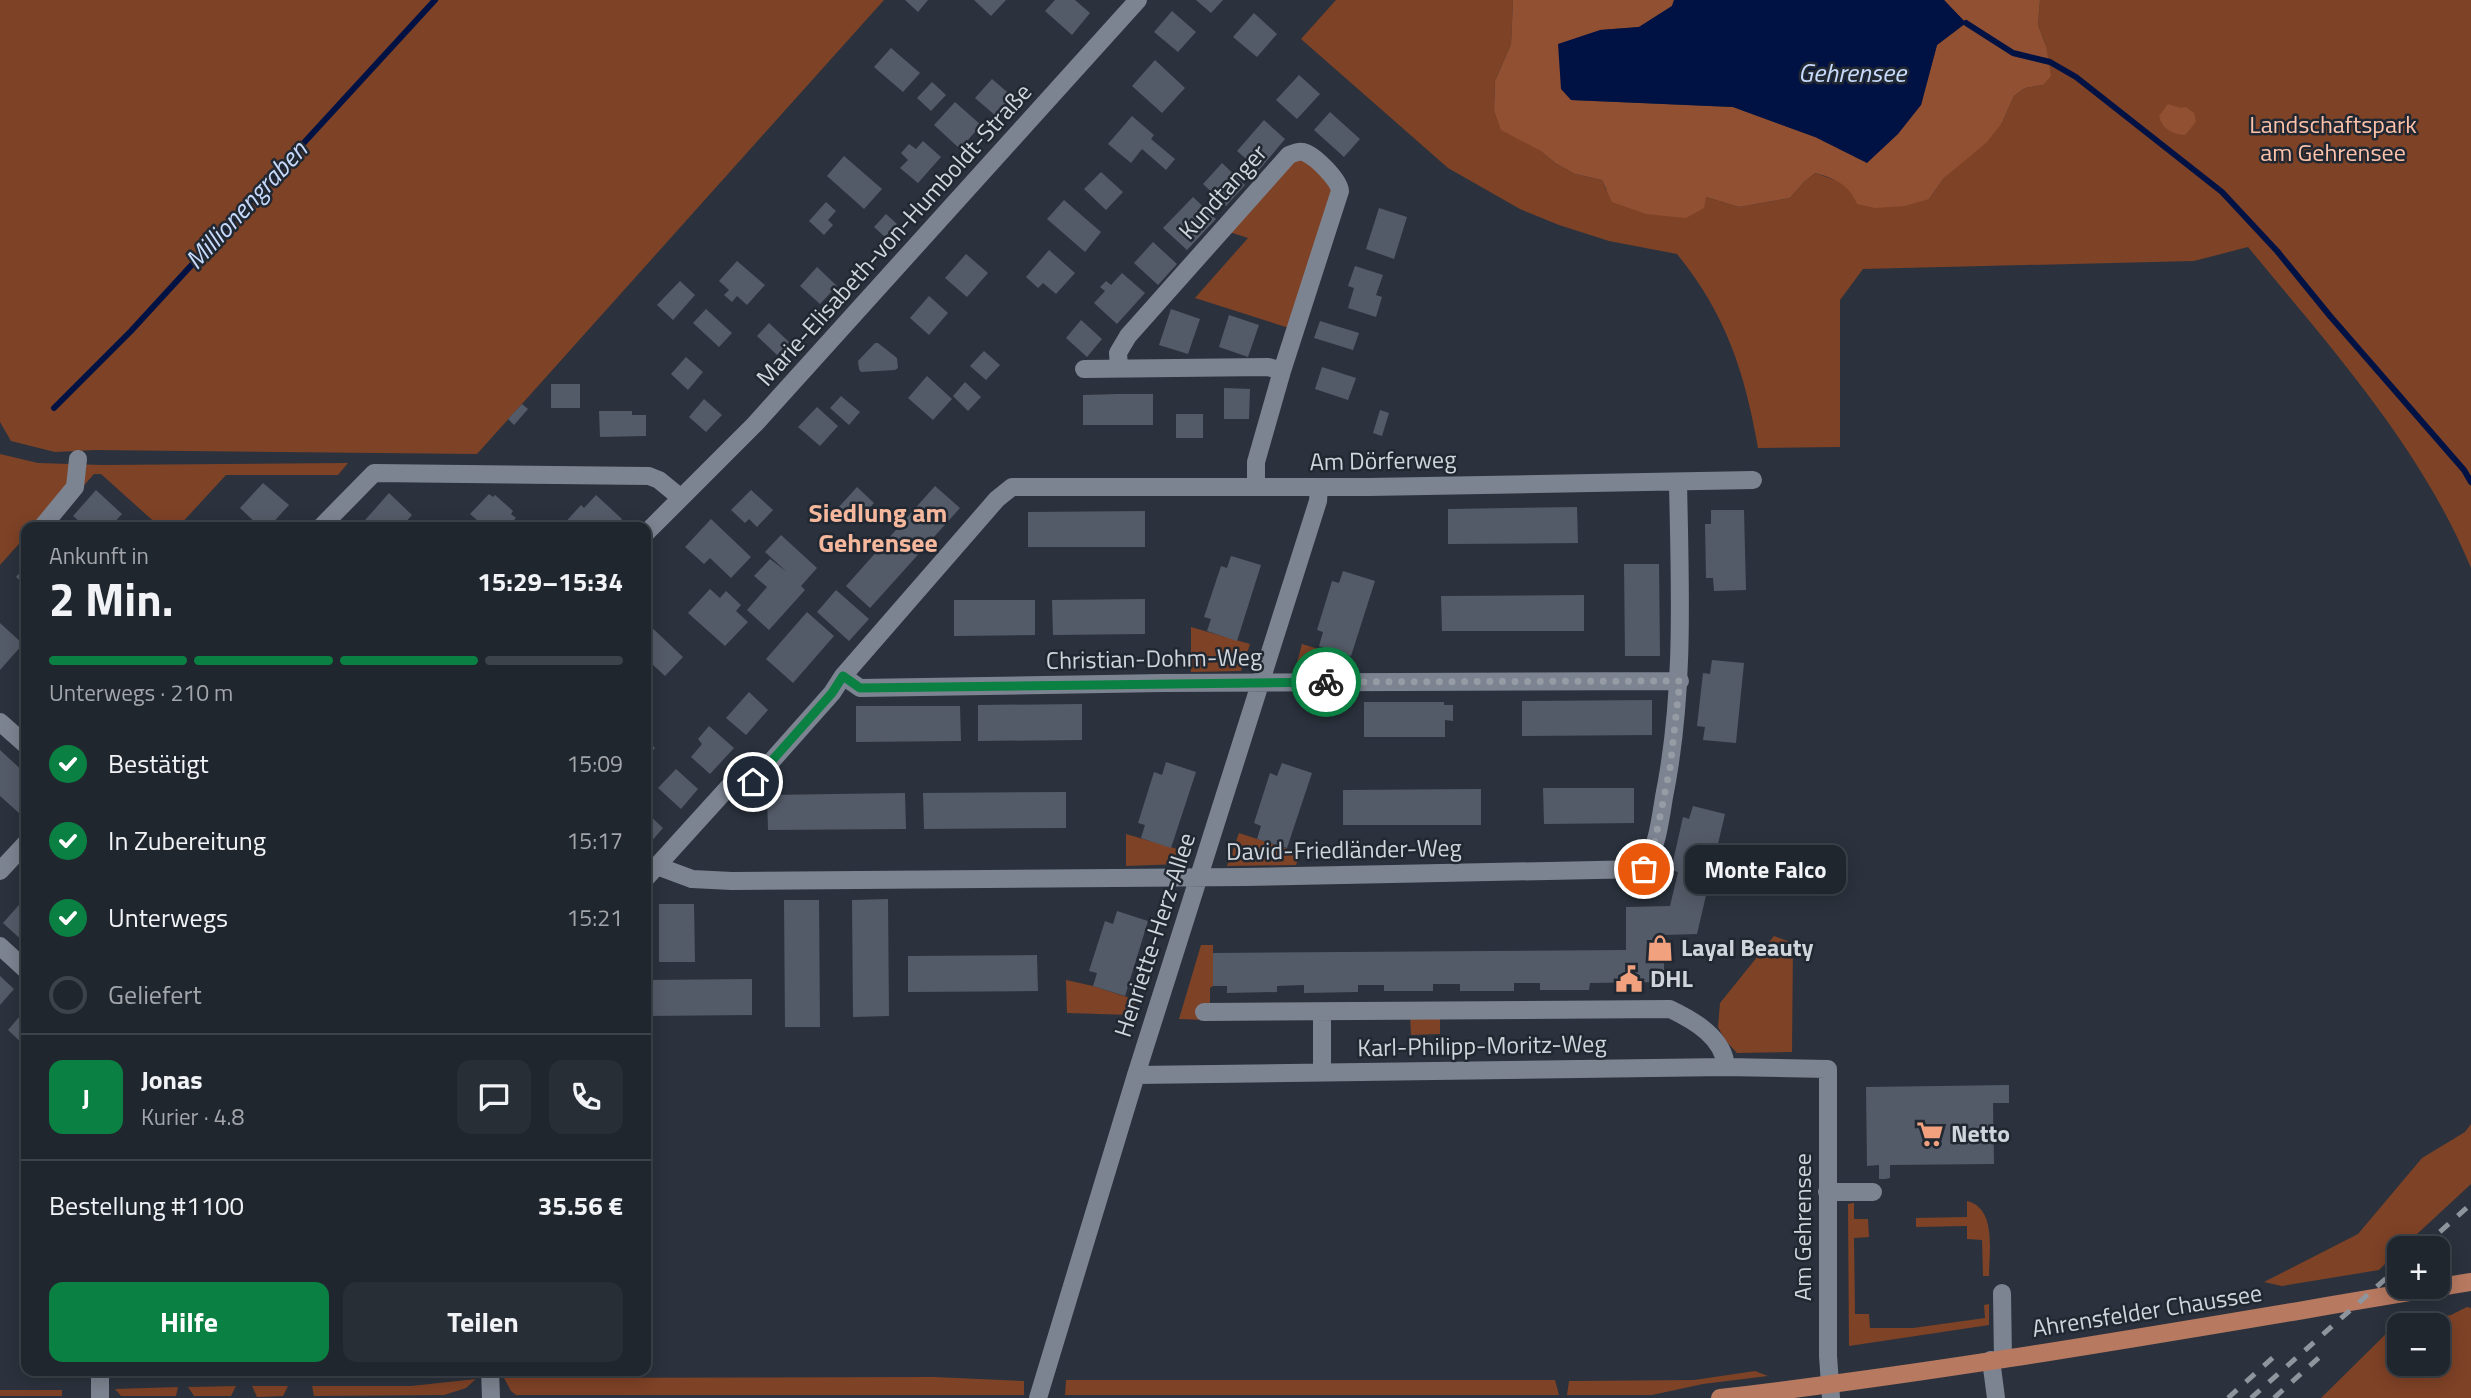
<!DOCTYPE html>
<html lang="de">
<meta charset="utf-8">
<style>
body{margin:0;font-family:"Titillium Web",sans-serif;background:#282e36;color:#f1f3f6;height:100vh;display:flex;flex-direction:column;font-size:26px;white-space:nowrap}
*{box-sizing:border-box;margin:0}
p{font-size:23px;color:#a2a5aa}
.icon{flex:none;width:38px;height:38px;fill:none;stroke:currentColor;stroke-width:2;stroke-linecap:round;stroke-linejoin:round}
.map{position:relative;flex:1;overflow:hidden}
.panel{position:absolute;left:21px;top:522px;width:630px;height:854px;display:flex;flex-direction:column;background:#20262e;border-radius:14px;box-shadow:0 4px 18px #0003,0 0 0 2px #3d434a}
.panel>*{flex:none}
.fabs{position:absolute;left:2387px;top:1236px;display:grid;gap:14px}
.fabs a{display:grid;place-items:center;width:63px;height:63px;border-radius:14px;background:#20262e;box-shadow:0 4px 18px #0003,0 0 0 2px #3d434a;font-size:35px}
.pin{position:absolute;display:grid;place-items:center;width:60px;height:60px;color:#fff;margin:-30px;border:4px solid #fff;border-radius:50%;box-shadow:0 2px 7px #0007}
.courier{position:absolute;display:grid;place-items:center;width:70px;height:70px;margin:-35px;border:5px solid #0b8043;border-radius:50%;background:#fff;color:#222;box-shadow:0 2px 9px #0007}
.bubble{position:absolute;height:49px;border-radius:14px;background:#20262e;box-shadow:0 4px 18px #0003,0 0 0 2px #3d434a;font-size:23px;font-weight:700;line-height:49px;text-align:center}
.summary em{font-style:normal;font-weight:700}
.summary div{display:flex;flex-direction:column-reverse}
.summary{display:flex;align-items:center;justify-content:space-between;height:119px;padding:0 28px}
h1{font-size:46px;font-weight:700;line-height:52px}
.bar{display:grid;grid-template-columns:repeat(4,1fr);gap:10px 7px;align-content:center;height:84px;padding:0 28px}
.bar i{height:9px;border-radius:5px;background:#3d434a}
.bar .current{background:#0b8043}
.bar p{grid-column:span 4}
.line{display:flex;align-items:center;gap:18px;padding:0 28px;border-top:2px solid #3d434a}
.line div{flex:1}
.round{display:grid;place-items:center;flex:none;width:74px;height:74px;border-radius:14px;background:#282e36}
ol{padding:0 28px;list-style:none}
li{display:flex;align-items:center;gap:21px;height:77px}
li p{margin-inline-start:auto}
li .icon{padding:7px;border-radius:50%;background:#0b8043;color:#fff;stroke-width:4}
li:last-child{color:#a2a5aa}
li i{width:38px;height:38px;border:4px solid #3d434a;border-radius:50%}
.action{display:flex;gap:14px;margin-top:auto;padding:14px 28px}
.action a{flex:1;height:80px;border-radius:14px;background:#0b8043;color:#fff;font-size:28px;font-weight:700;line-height:80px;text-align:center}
.action a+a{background:#282e36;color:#f1f3f6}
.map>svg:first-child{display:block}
</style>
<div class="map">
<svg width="2471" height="1398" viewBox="0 0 2471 1398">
<rect width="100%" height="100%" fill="#2b323d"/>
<path fill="#7e4226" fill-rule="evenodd" d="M0,0h884l-407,454 -382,-4 -40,2 -44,-11 -11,-19z
M1336,0h177l-2,44 -16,37 -1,29 61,53 20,11 27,6 4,10 100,7 33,10 51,-9 14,-16 11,-9 26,9 12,12 76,5 15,-21 58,-55 12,-27 11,-8 18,-3 3,-39 -8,-21 2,-25h431v568c-50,-121 -141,-221 -223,-321l-54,14 -331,8 -23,31v147l-82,1c-13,-75 -32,-134 -81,-194l-68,-13 -50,-16 -39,-16 -72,-41 -147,-129z
M1301,160l7,2 26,27 -45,139 -94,-30 53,-60 -19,-6 63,-70z
M0,454l38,9 64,2 246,-2 -10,12h-112l-48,52h-18l-59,-53h-7l-47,53h-21v9l-26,29z
M1191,627l59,17 -9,27 -50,1z
M1302,644l36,11 -4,15h-39z
M1239,833l61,20 -4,12 -69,1z
M1126,834l58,17 -4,13 -54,2z
M1774,936l19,7 -1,109 -55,1 -12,-13 -7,-13 2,-24z
M1201,945h12v41l-3,2v17l-6,15 -25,-1z
M1066,980l27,6 43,14 -4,15 -65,-2z
M1440,1012v22l-29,1 -1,-22z
M2471,1124v60l-69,64h-3v2l-20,20 -97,16 -18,-4 94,-48 64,-76 43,-26z
M1967,1201c30,7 22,51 22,75h-6l-1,-36 -15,-1v-13l-51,1v-9l51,-1z
M1854,1203v16h14l1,18 -15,1 1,76h14l1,14h43l72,-10 -1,-13 5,-1v21l-140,21 -1,-142z
M2467,1307l4,1v90h-150l74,-73 56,-10zM2399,1325h39v38h-39z
M1755,1371l13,5 -65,8 -51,11h-85l2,-14 125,-1z
M934,1377l90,4v14h-508l-5,-4 -7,-13z
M476,1379l-10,9 -22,7 -130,1 -2,-10h99z
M1066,1380h489l4,15h-494z
M236,1386l-5,10h-37l-6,-9z
M252,1386h36l-5,10 -26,1z
M178,1387l-2,9h-55l-6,-7z
M0,1390h62v6h-62z"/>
<path fill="#915032" d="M1513,0h161l-2,6 -33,21 -39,3 -29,70 162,7 82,30 106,-32 16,-60 29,-22 -22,-23h96l-2,25 8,21 5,30 -8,9 -18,3 -11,8 -12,27 -15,19 -43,36 -15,21 -24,7 -30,2 -18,-4c-7,-19 -23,-26 -42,-31l-11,9 -14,16 -51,9 -33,-10 -2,11 -18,10 -40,-4 -34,-12 -10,-22 -27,-6 -20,-11 -14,-12 -40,-21 -7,-20 1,-29 16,-37z
M2168,104l13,4 5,-1 8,6 2,9 -11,13c-13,-1 -23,-6 -26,-19z"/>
<path fill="#001244" d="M1674,0h270l22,23 -29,22 -16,60 -23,29 -31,29 -52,-26 -82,-30 -162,-7 -10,-11 -3,-45 42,-14 39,-3 33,-21z"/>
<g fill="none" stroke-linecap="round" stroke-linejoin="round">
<path stroke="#001244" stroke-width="6" d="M1966,23l47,30 37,9 26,15 146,115 55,59 53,65 134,154 7,12
M54,408l77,-77 304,-331"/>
</g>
<path fill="#545b68" d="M905,0h23l-10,12z
M974,0h32l-15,16z
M1055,0h20l15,13 -18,22 -27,-24z
M1196,0h27l-12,13z
M1172,11l24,21 -18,20 -24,-20z
M1254,13l23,21 -20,23 -24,-20z
M891,48l29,25 -17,19 -29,-25z
M1155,60l30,28 -23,25 -30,-27z
M1299,75l21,19 -23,25 -21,-19z
M992,79l21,18 -17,19 -21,-18z
M932,82l14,13 -15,16 -14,-13z
M955,102l26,23 -21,24 -26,-24z
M1330,112l30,27 -16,18 -30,-27z
M1132,116l22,19 -3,4 24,20 -9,11 -24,-21 -11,14 -23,-19z
M1264,120l21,19 -26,31 -22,-19z
M923,141l18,16 -23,26 -18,-15 8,-8 -7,-7 8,-9 7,5z
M844,156l38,33 -18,20 -37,-33z
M1222,163l23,22 -19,21 -23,-22z
M1101,172l22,20 -17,18 -22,-21z
M1193,197l23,22 -29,31 -24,-22z
M1064,200l37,32 -16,20 -38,-33z
M826,202l10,9 -8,9 5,5 -9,10 -15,-14z
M1379,208l28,9 -13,42 -28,-10z
M886,214l11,10 -12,13 -11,-10z
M1153,242l24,22 -19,21 -24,-22z
M1049,250l26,23 -19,21 -13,-11 -5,5 -12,-11z
M966,254l22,19 -21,24 -22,-19z
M737,261l28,24 -18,20 -10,-9 -5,6 -8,-7 5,-5 -10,-9z
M1355,266l28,9 -7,20 6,2 -6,20 -28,-9 6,-20 -6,-2z
M817,267l20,19 -17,18 -20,-18z
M1122,273l23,20 -28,31 -23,-21 11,-12 -5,-4 6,-6 5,4z
M680,281l15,14 -22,25 -16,-15z
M929,296l19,17 -19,22 -19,-17z
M706,309l26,24 -13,14 -26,-24z
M1171,309l29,10 -12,35 -29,-9z
M1229,315l30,10 -11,32 -29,-10z
M1081,320l21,19 -15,18 -21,-19z
M1320,321l39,12 -6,17 -39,-12z
M769,323l20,19 -12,13 -20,-19z
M875,343h3l19,15 1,10 -3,2 -34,2 -2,-3 -1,-8z
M984,351l16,14 -14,15 -16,-14z
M686,357l17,15 -15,18 -17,-16z
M1322,367l34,11 -8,22 -33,-11z
M927,376l25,23 -19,21 -25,-22z
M965,382l16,15 -13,14 -15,-15z
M551,384h29v24h-29z
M1224,388l26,1 -1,30h-25z
M1118,394h35v31h-70v-30z
M841,396l19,16 -11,13 -19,-17z
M704,399l18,16 -16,17 -17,-15z
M522,404l6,5 -14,16 -6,-6z
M817,407l21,19 -18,20 -22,-19z
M1380,410l9,3 -7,23 -9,-3z
M599,411h33v4h14v21l-46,1z
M1176,414h27v24h-27z
M263,483l26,22 -20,22h-9l-20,-19z
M935,486l25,22 -90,100 -24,-22z
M857,487l17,16 -21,22 -16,-16z
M96,490l26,24 -12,13h-24l-13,-11z
M751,490l22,20 -16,17 -8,-8 -4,4 -14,-13z
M389,493l23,22 -11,12h-42z
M489,494l4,3 2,-2 18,16 -2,3 5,4 -8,9h-23l-15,-13z
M596,495l26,24 -7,8h-54l20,-22 3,3z
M1577,507l1,36 -130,1v-35z
M1711,510h33l2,80 -32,1 -1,-13h-7l-1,-54h6z
M1145,511v36h-117v-35z
M711,519l40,38 -20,21 -21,-20 -6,6 -19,-17z
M781,535l36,33 -16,18 4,4 -36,40 -22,-20 20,-23 -13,-11 16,-17 17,13 -22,-20z
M1231,556l30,9 -24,76 -30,-10 4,-12 -7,-2 17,-51 6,2z
M1624,564h35l1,92h-35z
M26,565v26l-4,-4 2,-3 -8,-7z
M1343,571l32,10 -24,75 -32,-10 4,-14 -6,-2 15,-49 7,2z
M710,589l10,9 6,-7 15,14 -5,6 12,11 -23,24 -37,-33z
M836,590l33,29 -20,22 -32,-29z
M1584,595v36h-142l-1,-35z
M1145,599v35l-92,1 -1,-35z
M954,600h81v35l-81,1z
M807,612l27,24 -41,47 -27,-24z
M646,622l37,35 -18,19 -13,-12 -6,7z
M0,623l23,21 -23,26z
M1712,660l32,3 -8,80 -33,-3 2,-13 -8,-1 6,-53 7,1z
M749,692l19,18 -22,25 -20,-17z
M1652,700v35l-130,1v-35z
M1364,702h80v3h9v16l-8,-1v17h-81z
M1082,704v36l-104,1v-36z
M856,706h104l1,35 -105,1z
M709,726l25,22 -24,26 -19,-17 11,-13 -4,-5z
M646,740l9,8 -9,11z
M0,750l26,24v30l-7,9 -19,-17z
M1166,762l30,10 -25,76 -30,-10 4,-13 -7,-2 16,-51 8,3z
M1282,763l30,10 -25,75 -30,-9 4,-13 -7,-3 16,-50 7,3z
M676,769l22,20 -17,20 -23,-21z
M1543,788h91v35l-90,1z
M1481,789v36h-138v-35z
M1066,792v36l-142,1 -1,-36z
M905,793l1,36 -138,1 -1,-35z
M1693,806l32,8 -28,120 -33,1v47l-74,1 -1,7h-49v-7h-26v8h-54v-7h-27v7h-49v-6h-26v7l-54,1v-8l-27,1v6l-50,1v-7h-14v-33l413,-3v-43l44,-1 8,-34 -7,-2 12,-53 6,2z
M646,812l17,16 -13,15 -4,-4z
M26,897v47l-23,-21z
M888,899l1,117 -36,1 -1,-117z
M784,900h35l1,127h-35z
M659,904h35l1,58h-36z
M1117,911l31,10 -23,75 -32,-10 4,-13 -8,-2 16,-50 8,3z
M1037,955l1,36 -130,1v-36z
M0,976l14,13 -14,16z
M752,979v36l-106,1v-36z
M26,1009v38l-18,-17z
M2009,1085v18h-16l1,61 -104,1v13l-5,1h-6v-14l-12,1 -1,-79z"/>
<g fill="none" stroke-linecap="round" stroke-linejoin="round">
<path stroke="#7d8491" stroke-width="18" d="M1119,368l-1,-15 10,-17 161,-181c6,-2 11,-5 17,-2 11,5 33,27 34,38l-58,180 -26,91v24
M1084,369l184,-2 14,4
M42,527l33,-40 3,-28
M321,527l53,-54 275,3 10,4 22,18
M646,533l109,-109 383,-424
M843,676l17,12 303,-5 517,-2
M0,722l26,23
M657,866l35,13 40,2 512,-4 400,-8c13,-22 16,-47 20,-72 21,-104 16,-210 14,-315
M0,871l26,-28
M646,878l88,-97 19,1 79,-89 11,-17 154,-177 15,-12h357l384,-7
M0,946l26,24
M1204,1012l466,-3c25,12 54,29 56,58
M1322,1012v60
M1136,1075l590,-8 102,2v287l3,42
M1827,1192h46
M2002,1293l1,66
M1991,1360l5,38
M100,1370v28
M490,1370l1,28
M1038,1398l98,-323 182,-574 1,-14"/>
<path stroke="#b77960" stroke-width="18" d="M1720,1398c251,-29 501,-75 751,-116"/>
<path stroke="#8f959d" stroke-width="5" stroke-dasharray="12 12" stroke-linecap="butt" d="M2422,1248l49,-44
M2228,1398l49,-44
M2251,1398l148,-131
M2274,1398l49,-44"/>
</g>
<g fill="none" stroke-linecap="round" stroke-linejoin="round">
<path stroke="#969ca4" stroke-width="7" stroke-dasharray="0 12.6" d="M1326,682l354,-1 -10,87 -18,87 -8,14"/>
<path stroke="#0b8043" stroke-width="9" d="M753,782l79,-89 11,-17 17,12 466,-6"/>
</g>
<defs>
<symbol id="shop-bare" viewBox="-9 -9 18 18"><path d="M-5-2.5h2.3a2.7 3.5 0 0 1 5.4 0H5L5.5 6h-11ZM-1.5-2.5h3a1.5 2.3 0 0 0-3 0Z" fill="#f1a17d" stroke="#212832" stroke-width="2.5" paint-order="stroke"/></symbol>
<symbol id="civic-bare" viewBox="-9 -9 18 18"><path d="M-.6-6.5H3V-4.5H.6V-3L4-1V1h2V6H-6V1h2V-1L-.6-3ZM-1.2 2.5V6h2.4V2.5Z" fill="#f1a17d" stroke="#212832" stroke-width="2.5" paint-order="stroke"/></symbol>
<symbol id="supermarket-bare" viewBox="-9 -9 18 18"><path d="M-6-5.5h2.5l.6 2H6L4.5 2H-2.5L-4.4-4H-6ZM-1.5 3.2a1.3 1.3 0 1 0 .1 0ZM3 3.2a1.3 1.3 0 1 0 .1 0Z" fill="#f1a17d" stroke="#212832" stroke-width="2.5" paint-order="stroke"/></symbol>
</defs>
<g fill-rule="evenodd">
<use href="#shop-bare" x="1641" y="929" width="38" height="38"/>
<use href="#civic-bare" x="1610" y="960" width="38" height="38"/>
<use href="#supermarket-bare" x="1911" y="1115" width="38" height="38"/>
</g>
<g text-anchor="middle" stroke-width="5" stroke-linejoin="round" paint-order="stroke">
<g font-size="24" fill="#fdc2a9" stroke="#212832">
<text x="2333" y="133">Landschaftspark<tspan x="2333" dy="28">am Gehrensee</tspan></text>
</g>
<g font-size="24" fill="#d0d5dc" stroke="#212832">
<text transform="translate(1223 192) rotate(-48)" y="8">Kundtanger</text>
<text transform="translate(894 235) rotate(-48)" y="8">Marie-Elisabeth-von-Humboldt-Straße</text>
<text transform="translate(1383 461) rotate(-1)" y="8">Am Dörferweg</text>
<text transform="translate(1154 659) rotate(-1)" y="8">Christian-Dohm-Weg</text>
<text transform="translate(1344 850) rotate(-1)" y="8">David-Friedländer-Weg</text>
<text transform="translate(1155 935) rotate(-72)" y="8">Henriette-Herz-Allee</text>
<text transform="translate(1482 1046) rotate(-1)" y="8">Karl-Philipp-Moritz-Weg</text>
<text transform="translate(1803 1227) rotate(-90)" y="8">Am Gehrensee</text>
<text transform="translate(2147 1311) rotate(-9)" y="8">Ahrensfelder Chaussee</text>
</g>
<g font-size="24" font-weight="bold" fill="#d0d5dc" stroke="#212832" text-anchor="start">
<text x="1681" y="956">Layal Beauty</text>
<text x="1650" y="987">DHL</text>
<text x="1951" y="1142">Netto</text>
</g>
<g font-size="26" font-style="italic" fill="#c7dafc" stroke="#212832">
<text x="1852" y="82">Gehrensee</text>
<text transform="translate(246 205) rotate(-47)" y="9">Millionengraben</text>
</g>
<g font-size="26" font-weight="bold" fill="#f5b89d" stroke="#212832">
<text x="878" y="522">Siedlung am<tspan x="878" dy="30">Gehrensee</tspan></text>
</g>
</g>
</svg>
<div class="fabs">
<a>+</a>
<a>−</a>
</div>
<div class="pin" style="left:1644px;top:869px;background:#ea580c"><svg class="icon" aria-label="bag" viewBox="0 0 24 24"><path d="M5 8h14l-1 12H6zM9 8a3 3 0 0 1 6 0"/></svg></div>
<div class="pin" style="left:753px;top:782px;background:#1f2937"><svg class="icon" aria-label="home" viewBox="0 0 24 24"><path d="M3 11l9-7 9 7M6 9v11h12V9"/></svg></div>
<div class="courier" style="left:1326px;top:682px"><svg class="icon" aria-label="bike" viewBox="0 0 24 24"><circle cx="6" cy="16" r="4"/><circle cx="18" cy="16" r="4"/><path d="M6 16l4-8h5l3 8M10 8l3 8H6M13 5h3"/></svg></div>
<div class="bubble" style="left:1685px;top:845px;width:161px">Monte Falco</div>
<section class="panel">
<div class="summary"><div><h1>2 Min.</h1><p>Ankunft in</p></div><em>15:29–15:34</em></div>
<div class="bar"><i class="current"></i><i class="current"></i><i class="current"></i><i></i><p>Unterwegs · 210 m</p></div>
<ol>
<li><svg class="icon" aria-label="check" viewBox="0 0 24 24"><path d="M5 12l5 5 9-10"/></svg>Bestätigt<p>15:09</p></li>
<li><svg class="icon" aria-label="check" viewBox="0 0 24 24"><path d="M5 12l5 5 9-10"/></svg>In Zubereitung<p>15:17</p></li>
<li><svg class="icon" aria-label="check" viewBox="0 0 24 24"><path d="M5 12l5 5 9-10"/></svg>Unterwegs<p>15:21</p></li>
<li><i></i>Geliefert</li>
</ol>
<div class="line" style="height:126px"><b class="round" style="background:#0b8043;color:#fff">J</b><div><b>Jonas</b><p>Kurier · 4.8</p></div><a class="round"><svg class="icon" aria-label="chat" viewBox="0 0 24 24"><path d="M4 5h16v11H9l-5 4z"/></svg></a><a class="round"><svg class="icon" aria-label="phone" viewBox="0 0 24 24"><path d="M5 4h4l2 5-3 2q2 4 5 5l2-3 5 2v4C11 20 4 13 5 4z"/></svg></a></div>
<div class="line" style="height:91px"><div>Bestellung #1100</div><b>35.56 €</b></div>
<div class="action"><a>Hilfe</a><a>Teilen</a></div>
</section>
</div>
